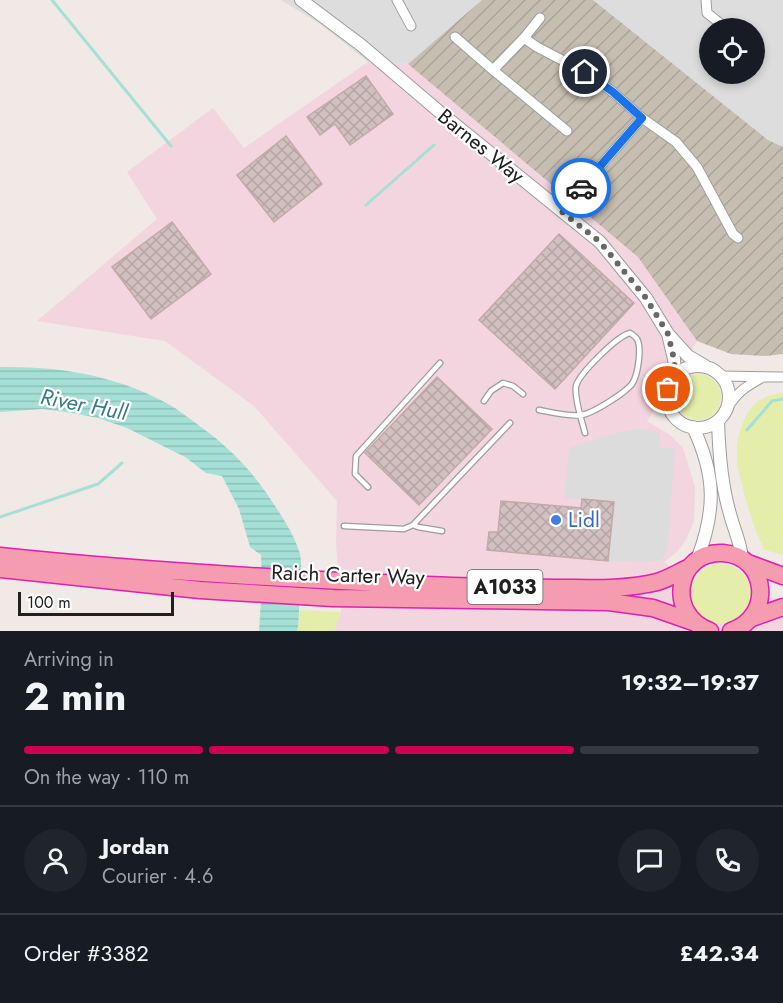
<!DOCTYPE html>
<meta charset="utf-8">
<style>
body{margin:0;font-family:Jost,sans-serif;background:#20242c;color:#f1f3f6;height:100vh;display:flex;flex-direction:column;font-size:22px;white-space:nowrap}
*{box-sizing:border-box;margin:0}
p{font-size:20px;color:#9ea1a6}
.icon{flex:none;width:33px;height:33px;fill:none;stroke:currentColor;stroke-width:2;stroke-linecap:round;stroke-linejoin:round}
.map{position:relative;height:631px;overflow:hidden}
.side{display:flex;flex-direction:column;background:#171b24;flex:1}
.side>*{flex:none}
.controls{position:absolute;left:699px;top:18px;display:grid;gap:12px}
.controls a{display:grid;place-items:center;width:66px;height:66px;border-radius:50%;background:#171b24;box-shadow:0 3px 9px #0003;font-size:30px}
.scale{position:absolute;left:18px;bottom:15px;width:156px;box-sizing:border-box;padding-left:6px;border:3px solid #202020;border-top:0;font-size:16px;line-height:21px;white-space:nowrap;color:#202020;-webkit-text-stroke:4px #fff;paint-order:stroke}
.pin{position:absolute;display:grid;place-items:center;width:51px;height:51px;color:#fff;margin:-26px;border:3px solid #fff;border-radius:50%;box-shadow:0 2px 6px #0007}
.courier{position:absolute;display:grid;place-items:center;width:60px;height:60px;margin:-30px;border:4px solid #1a73e8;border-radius:50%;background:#fff;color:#222;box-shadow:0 2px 8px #0007}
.summary em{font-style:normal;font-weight:700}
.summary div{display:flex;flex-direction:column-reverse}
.summary{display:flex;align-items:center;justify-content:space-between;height:102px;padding:0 24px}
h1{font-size:39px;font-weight:700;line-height:45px}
.bar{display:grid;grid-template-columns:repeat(4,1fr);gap:9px 6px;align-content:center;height:72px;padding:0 24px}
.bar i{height:8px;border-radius:4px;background:#363941}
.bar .current{background:#d00051}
.bar p{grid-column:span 4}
.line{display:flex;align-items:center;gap:15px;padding:0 24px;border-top:2px solid #363941}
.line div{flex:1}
.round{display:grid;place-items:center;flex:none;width:63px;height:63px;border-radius:32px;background:#20242c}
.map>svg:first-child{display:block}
</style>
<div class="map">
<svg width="783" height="631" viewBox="0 0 783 631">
<defs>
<pattern id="construction-furrows" width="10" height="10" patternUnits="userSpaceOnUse" patternTransform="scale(1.5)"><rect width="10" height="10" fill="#c6beb1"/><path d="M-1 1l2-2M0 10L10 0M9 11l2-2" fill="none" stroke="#aaa398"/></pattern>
<pattern id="water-rules" width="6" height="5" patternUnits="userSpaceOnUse" patternTransform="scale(1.5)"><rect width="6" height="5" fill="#a5e0d6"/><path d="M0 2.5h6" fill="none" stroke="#8ec0b7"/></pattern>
<pattern id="building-cross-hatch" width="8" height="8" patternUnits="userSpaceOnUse" patternTransform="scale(1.5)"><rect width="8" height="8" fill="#d1c0bf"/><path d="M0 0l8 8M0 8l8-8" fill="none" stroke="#b3a5a4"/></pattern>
</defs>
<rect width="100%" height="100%" fill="#f1e9e6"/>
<path fill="#dedddd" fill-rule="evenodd" d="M281,0h201l-74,64 -40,-2 -48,-38z
M593,0h190v147l-15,-7zM710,28h44v46h-44z"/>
<path fill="#f2d5df" d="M368,62l40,2 160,131 77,68 52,78 -50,80 23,14 13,13 12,39 -1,34 -8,19 -9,12 -13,10 28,20 -2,13 61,4 32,-1v33h-449l7,-19 -5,-69 1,-42 -83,-95 -89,-65 -128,-20 120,-102 -30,-47 86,-64 31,40z"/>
<path fill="url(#construction-furrows)" d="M482,0h111l175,140 15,7v207l-17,2 -35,-2 -34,-13 -59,-84 -230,-193z"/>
<path fill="#e5edaa" d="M675 397a23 23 0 1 1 46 0a23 23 0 1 1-46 0Z
M783,392v163l-18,-5c-11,-19 -16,-39 -22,-61 -2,-9 -5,-18 -6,-27 -2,-20 4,-46 20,-60 8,-6 17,-8 26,-10z
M691 594a30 30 0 1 1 60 0a30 30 0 1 1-60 0Z
M299,610l42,2 -7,19h-37l1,-4z"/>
<path fill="#dcdcdc" d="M638,429l22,3v15l15,1 -8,104 -6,8 -17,2 -36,-1 6,-59 -49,-4 4,-50 50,-16z"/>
<path fill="url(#water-rules)" d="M0,367c61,-1 122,9 175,41 7,5 15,11 22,16 29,21 50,41 70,70 12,18 27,39 33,60 2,9 1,18 0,27 0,15 -1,30 -2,46l-1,4h-38l3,-46 -1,-30 -11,-8 -11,-38 -17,-33 -16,-3 -21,-16 -58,-29 -29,-10 -25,-5 -30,-4 -43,3z"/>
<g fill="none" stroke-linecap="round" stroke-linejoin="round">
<path stroke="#a5e0d6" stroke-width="3" d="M52,0l119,146
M366,205l68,-60
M747,430l25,-29 11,-2
M0,517l98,-33 24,-21"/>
</g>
<path fill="url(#building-cross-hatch)" stroke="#c3a9a8" stroke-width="1.5" d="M366,76l27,38 -43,31 -15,-21 -15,11 -13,-18z
M286,136l36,48 -48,38 -37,-47z
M172,222l39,52 -60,45 -39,-52z
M559,234l75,69 -79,86 -76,-69z
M437,377l55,52 -73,76 -54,-52z
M582,499l32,3 -6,59 -121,-11 2,-18h9l3,-31 80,7z"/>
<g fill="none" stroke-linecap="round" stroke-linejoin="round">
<defs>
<path id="service" d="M484,401l7,-10 12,-8 10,3 10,8
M539,410c11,2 31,7 42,5 11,-1 44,-22 51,-31 6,-9 10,-36 5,-45 -2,-3 -4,-4 -7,-6 -13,3 -51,41 -54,53 -2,13 6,35 9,47
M368,487l-13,-13 1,-18 84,-93
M413,525l5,2 24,4
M344,526l60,3 9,-4 97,-102"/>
<path id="minor" d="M397,0l14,26
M706,0l1,13 19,15
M540,18l-16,20 -31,32 74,61
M455,37l38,33
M524,38l13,9 48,25 28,20 29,26 34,24 21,25 36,67 5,4
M561,211l81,-93
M721,376l62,1
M726,410c12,-19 19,-23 37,-33"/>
<path id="tertiary" d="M301,0l60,45 81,69 158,128 46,56 22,36 20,22 17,10
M669,338l5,21 1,16
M667 397a31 31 0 1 1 62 0a31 31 0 1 1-62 0Z
M718,421c1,31 3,63 12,93 4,16 11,29 12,45
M693,427c23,49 23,83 4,133"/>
<path id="trunk" d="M0,556c142,15 284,23 426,29 44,2 87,2 131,3 33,0 68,2 100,-6 11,-3 22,-10 33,-15
M748,563l35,13
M0,569l200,21 133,8 276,4 44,6 40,14
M752,618l31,-11
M710,631c-45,-16 -34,-81 13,-78 45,3 51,64 8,78"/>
</defs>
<use href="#service" stroke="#9d9d9d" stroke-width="7"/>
<use href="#minor" stroke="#9d9d9d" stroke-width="11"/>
<use href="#tertiary" stroke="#9d9d9d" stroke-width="14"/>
<use href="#trunk" stroke="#e31fae" stroke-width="19"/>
<use href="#service" stroke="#fff" stroke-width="4.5"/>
<use href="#minor" stroke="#fff" stroke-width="9"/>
<use href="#tertiary" stroke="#fff" stroke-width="12"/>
<use href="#trunk" stroke="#f59cb0" stroke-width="16"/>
</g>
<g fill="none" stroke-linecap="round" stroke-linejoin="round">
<path stroke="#696665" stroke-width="6" stroke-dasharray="0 10.8" d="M581,188l-20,23 39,31 46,56 22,36 6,25 1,16 -7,14"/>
<path stroke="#1a73e8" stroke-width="8" d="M581,188l61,-70 -29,-26 -28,-20"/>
</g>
<circle fill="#3f7fe0" stroke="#fff" stroke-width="2" cx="556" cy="520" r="6"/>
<g text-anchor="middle" stroke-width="4.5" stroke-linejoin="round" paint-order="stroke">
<rect fill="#fff" stroke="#636363" stroke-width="1.5" x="467.5" y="570" width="75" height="34" rx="4.5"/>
<g font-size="20" font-weight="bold" fill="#202020">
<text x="505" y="594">A1033</text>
</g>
<g font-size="21" fill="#202020" stroke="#fff">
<text transform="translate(481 146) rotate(39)" y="7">Barnes Way</text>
<text transform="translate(348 575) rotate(2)" y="7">Raich Carter Way</text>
</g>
<g font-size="21" fill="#366cbe" stroke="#fff" text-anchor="start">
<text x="568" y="527">Lidl</text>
</g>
<g font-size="22" font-style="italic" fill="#377b84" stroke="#fff">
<text transform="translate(84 404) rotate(11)" y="8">River Hull</text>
</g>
</g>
</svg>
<div class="controls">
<a><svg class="icon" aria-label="locate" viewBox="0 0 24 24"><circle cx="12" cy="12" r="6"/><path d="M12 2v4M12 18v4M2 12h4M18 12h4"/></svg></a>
</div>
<div class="scale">100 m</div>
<div class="pin" style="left:668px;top:389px;background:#ea580c"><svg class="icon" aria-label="bag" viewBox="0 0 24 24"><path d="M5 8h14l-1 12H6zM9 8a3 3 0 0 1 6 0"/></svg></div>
<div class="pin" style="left:585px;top:72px;background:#1f2937"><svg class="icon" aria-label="home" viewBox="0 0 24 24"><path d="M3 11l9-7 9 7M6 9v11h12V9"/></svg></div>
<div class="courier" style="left:581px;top:188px"><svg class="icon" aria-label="car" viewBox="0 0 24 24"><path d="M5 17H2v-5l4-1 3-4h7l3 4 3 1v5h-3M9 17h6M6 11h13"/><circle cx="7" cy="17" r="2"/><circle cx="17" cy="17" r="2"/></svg></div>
</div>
<section class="side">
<div class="summary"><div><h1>2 min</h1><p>Arriving in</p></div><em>19:32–19:37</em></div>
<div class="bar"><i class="current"></i><i class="current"></i><i class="current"></i><i></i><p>On the way · 110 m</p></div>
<div class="line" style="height:108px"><a class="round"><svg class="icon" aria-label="person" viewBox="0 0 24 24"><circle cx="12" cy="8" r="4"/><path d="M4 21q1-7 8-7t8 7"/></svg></a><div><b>Jordan</b><p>Courier · 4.6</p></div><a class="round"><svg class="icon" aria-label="chat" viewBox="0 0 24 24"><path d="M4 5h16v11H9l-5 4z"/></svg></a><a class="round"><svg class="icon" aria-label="phone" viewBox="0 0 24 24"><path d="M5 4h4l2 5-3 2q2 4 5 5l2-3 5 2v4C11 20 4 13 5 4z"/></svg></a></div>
<div class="line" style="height:78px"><div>Order #3382</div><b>£42.34</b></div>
</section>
